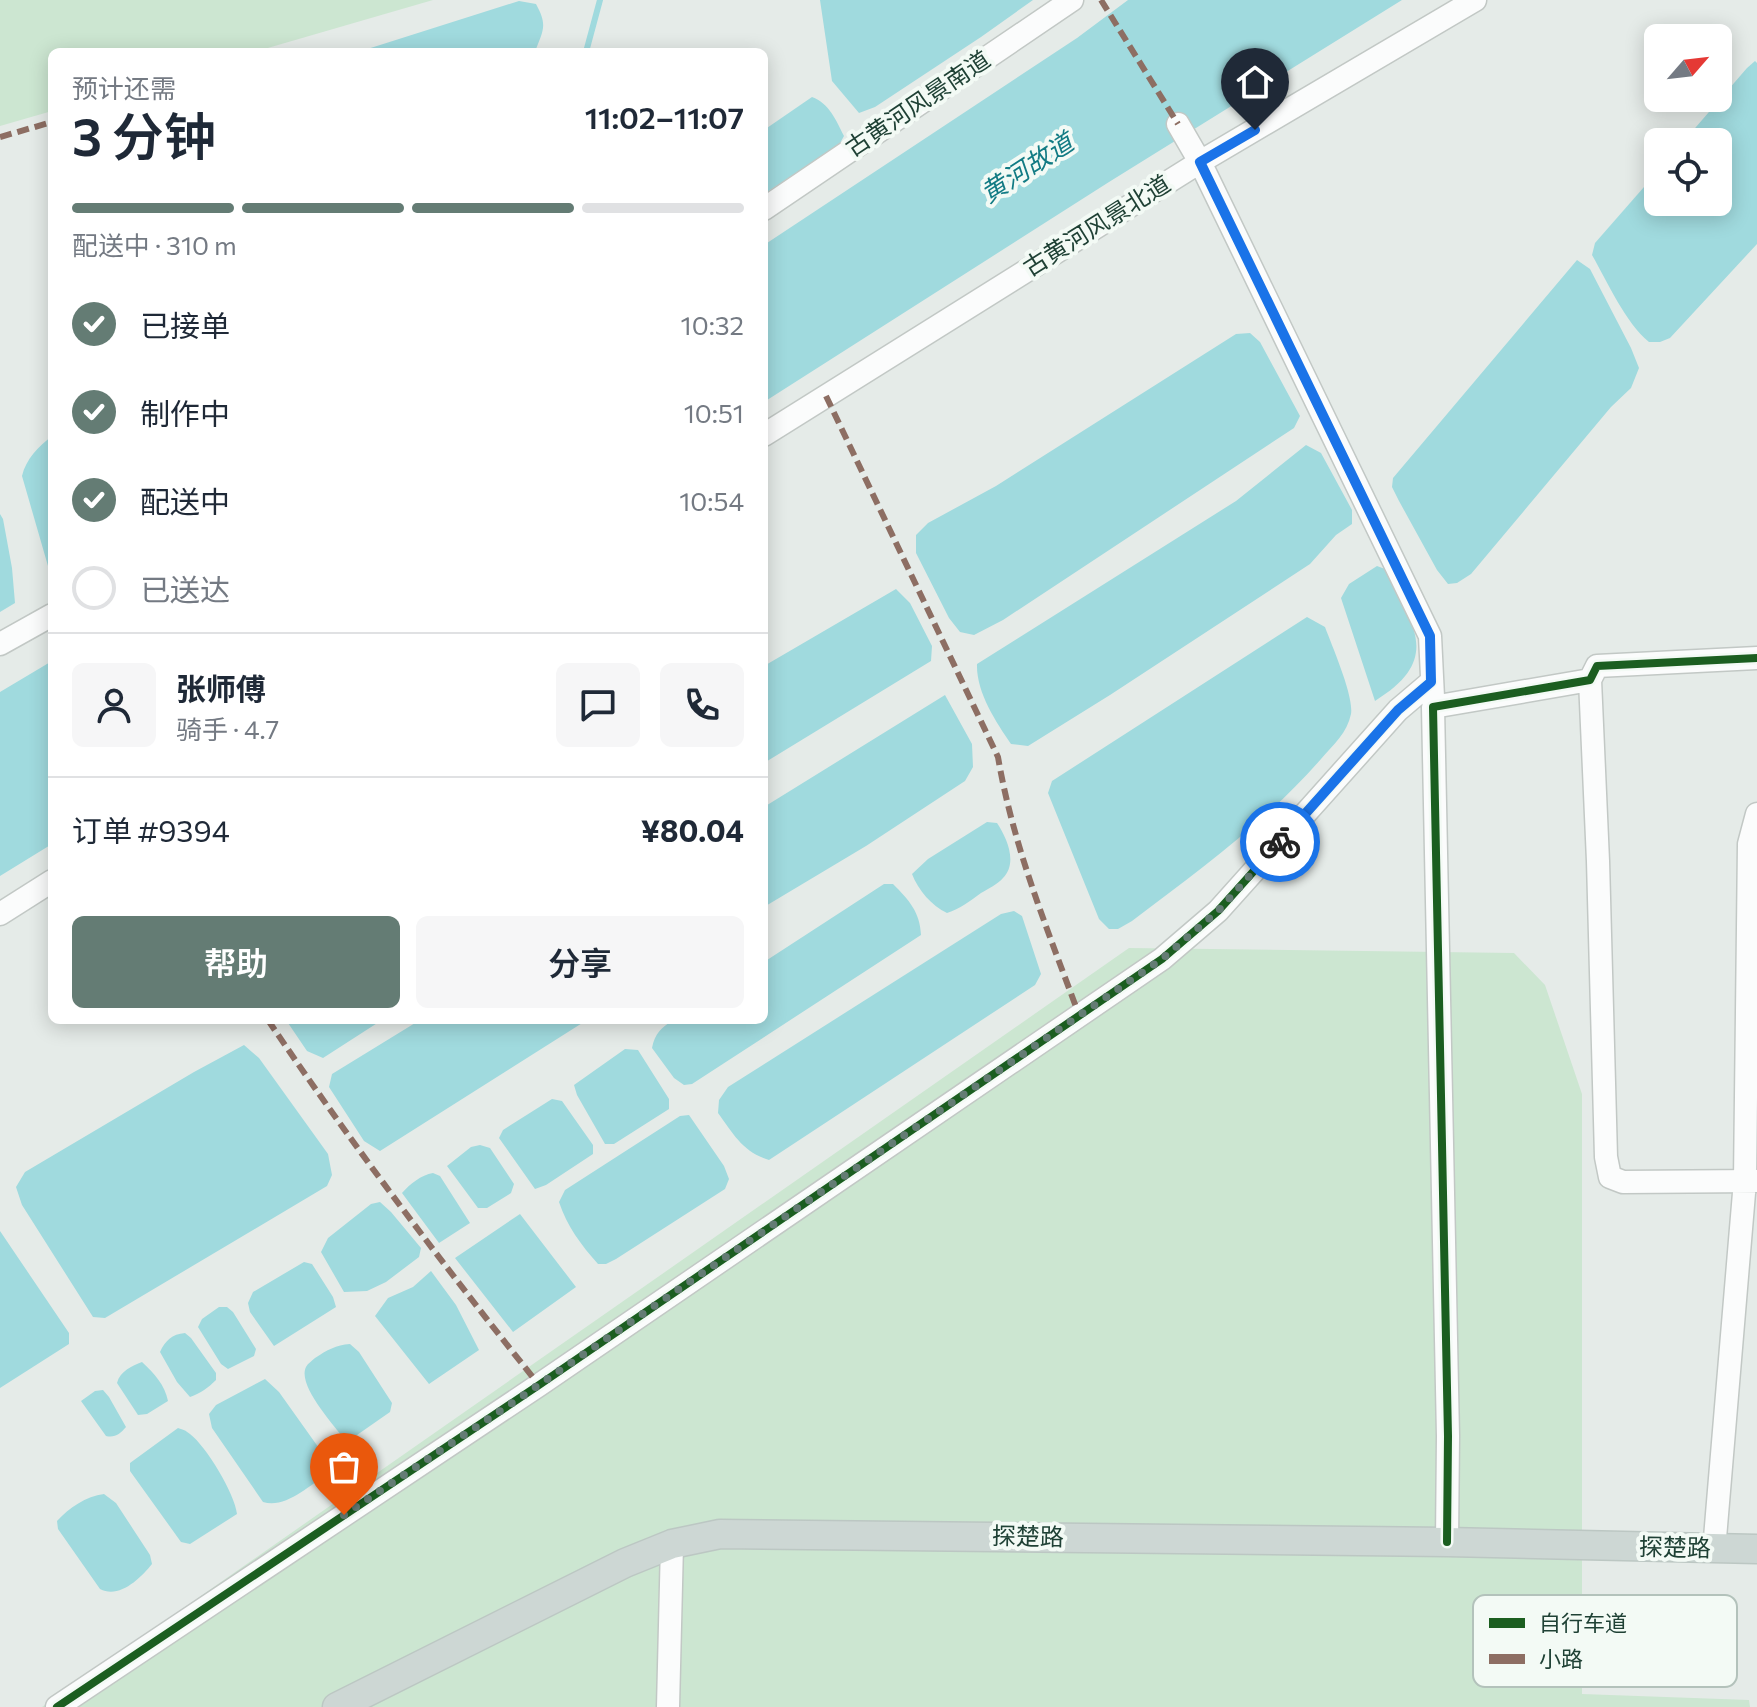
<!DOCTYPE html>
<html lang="zh">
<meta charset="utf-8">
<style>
body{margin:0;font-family:Commissioner,"Noto Sans SC",sans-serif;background:#f6f6f7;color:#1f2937;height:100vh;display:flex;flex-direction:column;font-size:30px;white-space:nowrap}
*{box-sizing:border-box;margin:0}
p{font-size:26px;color:#747a83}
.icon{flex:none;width:44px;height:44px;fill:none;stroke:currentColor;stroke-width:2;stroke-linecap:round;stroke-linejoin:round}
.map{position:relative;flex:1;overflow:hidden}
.drawer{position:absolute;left:48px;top:48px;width:720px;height:976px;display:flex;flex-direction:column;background:#fff;border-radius:12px;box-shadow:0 4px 20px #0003}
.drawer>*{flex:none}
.needle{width:52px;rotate:62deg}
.controls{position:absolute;left:1644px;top:24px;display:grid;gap:16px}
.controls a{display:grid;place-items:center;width:88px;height:88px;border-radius:12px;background:#fff;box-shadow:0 4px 20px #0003;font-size:40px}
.pin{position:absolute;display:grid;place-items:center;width:68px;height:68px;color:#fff;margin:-82px -34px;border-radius:50% 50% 50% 0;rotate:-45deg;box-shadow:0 0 8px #0007}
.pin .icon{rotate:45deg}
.courier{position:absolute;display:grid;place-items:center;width:80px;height:80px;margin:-40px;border:6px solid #1a73e8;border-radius:50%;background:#fff;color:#222;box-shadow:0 2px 10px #0007}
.head em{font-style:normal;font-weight:600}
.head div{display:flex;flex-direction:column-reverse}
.head{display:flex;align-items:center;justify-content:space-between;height:136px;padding:0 24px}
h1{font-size:52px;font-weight:600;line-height:60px}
.bar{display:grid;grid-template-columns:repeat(4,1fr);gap:12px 8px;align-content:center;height:96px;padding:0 24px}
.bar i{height:10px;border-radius:6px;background:#e0e1e3}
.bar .selected{background:#647c74}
.bar p{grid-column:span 4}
.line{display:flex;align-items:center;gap:20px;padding:0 24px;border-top:2px solid #e0e1e3}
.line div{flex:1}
.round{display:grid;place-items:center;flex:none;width:84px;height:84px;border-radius:12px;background:#f6f6f7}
ol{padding:0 24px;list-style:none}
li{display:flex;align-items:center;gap:24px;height:88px}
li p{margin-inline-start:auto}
li .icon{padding:8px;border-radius:50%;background:#647c74;color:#fff;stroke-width:4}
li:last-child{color:#747a83}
li i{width:44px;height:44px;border:4px solid #e0e1e3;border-radius:50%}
.button{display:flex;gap:16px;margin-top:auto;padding:16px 24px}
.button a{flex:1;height:92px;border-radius:12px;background:#647c74;color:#fff;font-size:32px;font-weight:600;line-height:92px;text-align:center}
.button a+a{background:#f6f6f7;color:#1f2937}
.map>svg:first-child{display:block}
</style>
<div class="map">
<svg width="1757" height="1707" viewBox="0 0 1757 1707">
<rect width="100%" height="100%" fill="#e5ebe8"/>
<path fill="#cce6d1" d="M0,0h433l-179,52h-202v59l-52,15z
M1129,948l385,5 31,32 37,109v600l167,6 1,7h-1708z"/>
<path fill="#a0dade" d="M820,0h213l-52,37 -106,70 -16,6 -27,-32z
M1128,0h274l-293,182 -345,220v-157l313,-207z
M519,1l17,3c12,22 7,26 -1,48h-177z
M1755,61l2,2v181l-87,94 -10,4h-11c-24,-20 -41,-59 -57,-87l3,-12 63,-72v31h60v-60h-35l64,-74z
M812,97c17,6 24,23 32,39l-5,9 -75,49v-64z
M1577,260l13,9 41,79 8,20 -8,20 -20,19 -140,167 -14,9 -9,1 -11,-14 -38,-69 -7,-14 1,-9z
M1250,333l10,9 40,74 -6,12 -291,192 -29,15 -14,-3 -11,-14 -33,-65v-18l12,-12 68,-37 240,-152z
M52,436v136l-4,-6 -26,-90c4,-17 16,-29 30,-40z
M1306,445l15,8 31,57v14l-16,11 -26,29 -200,131 -82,51 -17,-2c-15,-22 -35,-52 -34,-80l259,-163z
M0,514l3,5 9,49 3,35 -15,9z
M1377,566l8,3c28,56 58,90 -10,132l-34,-103 8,-14z
M896,589l14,14 22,43 -1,15 -167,102v-97z
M1307,617l18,10c7,19 29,69 26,87 -4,19 -17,30 -30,45 -55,63 -123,112 -189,162l-14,8h-9l-10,-10 -51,-126 4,-12z
M52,661v183l-52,32v-184z
M945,695l27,49 1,23 -8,14 -99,65 -102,61v-100z
M987,822l10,1c10,15 21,40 6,55 -5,6 -15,11 -22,15 -11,8 -21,16 -34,20 -15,-7 -29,-23 -35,-39l16,-15z
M884,884h9c16,16 27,28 28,51l-229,149 -8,1 -10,-7 -22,-30c3,-15 9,-20 21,-28h91v-58z
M1014,911l8,5 19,58 -6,11 -266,175c-26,-8 -35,-25 -51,-47l1,-13 9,-13 273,-173z
M286,1020h96l-59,38 -16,-7z
M420,1020h167l-207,131 -16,-10 -35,-54 3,-13z
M244,1045l15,13 69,96 4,21 -5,11 -222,132 -12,-1 -71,-112 -6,-18 9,-15 169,-100z
M625,1049l13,1 31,49v10l-55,35h-9l-28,-49 -3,-10z
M552,1099l10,2 31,44v9l-47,31 -11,4 -36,-51 4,-8z
M689,1115l35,51 5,13 -4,10 -109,70 -10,5h-8c-17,-19 -31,-38 -39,-62l6,-12 115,-74z
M480,1145l10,3 24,36 -3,9 -24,15h-9l-31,-42 24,-19z
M433,1173l7,3 30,47 -31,20 -37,-50c8,-9 19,-18 31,-20z
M380,1202l11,10 30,36 -2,9 -33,25 -19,9 -23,1 -23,-40 7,-14 43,-34z
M520,1214l56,73 -63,45 -58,-74z
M0,1231l69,102v11l-69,44z
M304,1262l8,2 21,33 3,10 -62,39 -24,-34 -2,-9 5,-11z
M431,1271l25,34 23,45 -50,34 -54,-68 13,-18 25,-11z
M219,1307h8l6,5 23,37 -2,7 -26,13 -7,-5 -23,-37 4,-8z
M185,1333l6,5 25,35v7c-8,8 -15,13 -26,17l-13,-15 -17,-30c5,-11 12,-18 25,-19z
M350,1344l9,8 33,51 -2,9 -33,23 -13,4c-11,-15 -47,-54 -38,-72 2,-4 6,-6 9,-9 12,-8 21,-13 35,-14z
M142,1362c12,11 23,23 26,39l-21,13 -9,1 -21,-32c3,-12 15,-17 25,-21z
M265,1379l14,13 42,59 6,12v11c-18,12 -42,35 -64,28l-51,-74 -3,-14 7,-9z
M103,1390l6,7 17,30c-6,7 -11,11 -20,9l-25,-35 14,-10z
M178,1428c6,2 7,2 12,6 16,12 45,60 47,80l-47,30 -9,-2 -51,-71v-8z
M104,1494l12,9 34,52 2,9c-12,15 -33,35 -52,25l-42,-60 -1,-8c12,-13 29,-25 47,-27z"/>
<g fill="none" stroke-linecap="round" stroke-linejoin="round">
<path stroke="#a0dade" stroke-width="6" d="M586,52l14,-52"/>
<defs>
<path id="minor" d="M1178,124l22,38 230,474 3,61
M764,209l308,-209
M764,435l436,-273 275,-162
M0,644l52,-29
M1590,680l8,181 8,296 4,20 13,5 134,-1
M0,914l52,-33
M1447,1542l1,-106 -15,-729 157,-27 7,-14 160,-8
M1714,1550l31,-369 4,-337 8,-30
M57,1707l482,-322 623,-426 56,-48 180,-201 33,-28
M668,1707l4,-163"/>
<path id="major" d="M337,1707l288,-144 47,-19 48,-10 727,8 310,7"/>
</defs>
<use href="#minor" stroke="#c2c8c5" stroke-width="25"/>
<use href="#major" stroke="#bcc7c3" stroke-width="31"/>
<use href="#minor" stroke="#fbfcfc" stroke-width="22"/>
<use href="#major" stroke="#cdd7d4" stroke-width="28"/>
<path stroke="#8d6e63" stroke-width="6" stroke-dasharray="12 6" stroke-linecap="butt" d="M1101,0l77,124
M0,137l52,-15
M826,396l172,361c15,89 50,174 81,258
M268,1020c85,126 176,246 271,365"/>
<defs>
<path id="cycleway" d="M1447,1542l1,-106 -15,-729 157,-27 7,-14 160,-8
M57,1707l482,-322 623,-426 56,-48 180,-201 33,-28"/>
</defs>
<use href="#cycleway" stroke="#f3faf5" stroke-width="13"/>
<use href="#cycleway" stroke="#1b5e20" stroke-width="8"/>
</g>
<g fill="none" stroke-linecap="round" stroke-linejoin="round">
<path stroke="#647c74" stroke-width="8" stroke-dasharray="0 14.4" d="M344,1515l183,-122 635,-434 56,-48 62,-69"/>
<path stroke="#1a73e8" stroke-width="10" d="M1255,130l-55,32 230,474 1,46 -33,28 -118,132"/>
</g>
<g text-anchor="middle" stroke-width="8" stroke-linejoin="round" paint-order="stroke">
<g font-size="24" fill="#1f4135" stroke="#f3faf5">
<text transform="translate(918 104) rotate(-34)" y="8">古黄河风景南道</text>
<text transform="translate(1097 226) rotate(-32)" y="8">古黄河风景北道</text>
<text transform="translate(1028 1537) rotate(1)" y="8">探楚路</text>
<text transform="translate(1675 1548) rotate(1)" y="8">探楚路</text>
</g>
<g font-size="26" font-style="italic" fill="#127b84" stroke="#f3faf5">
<text transform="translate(1027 168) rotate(-33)" y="9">黄河故道</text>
</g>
</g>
<rect x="1473" y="1595" width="264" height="92" rx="12" fill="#f3faf5" stroke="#b3c2bb" stroke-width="2"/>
<rect x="1489" y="1618" width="36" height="10" fill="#1b5e20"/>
<rect x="1489" y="1654" width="36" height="10" fill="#8d6e63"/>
<g font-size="22" fill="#1f4135">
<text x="1539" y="1631">自行车道</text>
<text x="1539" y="1667">小路</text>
</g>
</svg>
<div class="controls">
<a><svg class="needle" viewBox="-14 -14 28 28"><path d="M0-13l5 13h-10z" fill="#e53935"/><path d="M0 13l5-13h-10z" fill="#747a83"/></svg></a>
<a><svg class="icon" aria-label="locate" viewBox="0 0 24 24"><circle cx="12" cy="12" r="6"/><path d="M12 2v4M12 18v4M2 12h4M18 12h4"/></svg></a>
</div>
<div class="pin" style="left:344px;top:1515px;background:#ea580c"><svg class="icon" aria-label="bag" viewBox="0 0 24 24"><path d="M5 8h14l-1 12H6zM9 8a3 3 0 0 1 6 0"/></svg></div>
<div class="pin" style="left:1255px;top:130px;background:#1f2937"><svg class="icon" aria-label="home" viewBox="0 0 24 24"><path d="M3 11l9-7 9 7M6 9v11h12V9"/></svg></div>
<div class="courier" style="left:1280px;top:842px"><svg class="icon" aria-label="bike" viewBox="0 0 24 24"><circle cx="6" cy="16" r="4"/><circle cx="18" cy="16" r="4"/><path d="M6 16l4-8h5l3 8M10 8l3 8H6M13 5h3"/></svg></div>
<section class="drawer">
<div class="head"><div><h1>3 分钟</h1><p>预计还需</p></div><em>11:02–11:07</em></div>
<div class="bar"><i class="selected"></i><i class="selected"></i><i class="selected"></i><i></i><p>配送中 · 310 m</p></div>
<ol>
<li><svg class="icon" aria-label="check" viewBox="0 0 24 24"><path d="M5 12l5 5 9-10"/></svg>已接单<p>10:32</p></li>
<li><svg class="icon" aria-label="check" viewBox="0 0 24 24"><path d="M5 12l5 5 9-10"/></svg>制作中<p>10:51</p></li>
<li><svg class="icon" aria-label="check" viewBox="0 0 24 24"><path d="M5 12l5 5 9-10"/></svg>配送中<p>10:54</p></li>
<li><i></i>已送达</li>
</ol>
<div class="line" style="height:144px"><a class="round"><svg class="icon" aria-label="person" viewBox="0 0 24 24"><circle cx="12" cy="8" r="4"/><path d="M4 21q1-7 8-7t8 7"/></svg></a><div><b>张师傅</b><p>骑手 · 4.7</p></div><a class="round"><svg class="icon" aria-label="chat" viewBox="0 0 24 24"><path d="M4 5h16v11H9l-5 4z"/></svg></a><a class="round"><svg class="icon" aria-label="phone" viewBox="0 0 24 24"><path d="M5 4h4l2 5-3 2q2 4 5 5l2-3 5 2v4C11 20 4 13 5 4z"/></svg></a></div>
<div class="line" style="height:104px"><div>订单 #9394</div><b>¥80.04</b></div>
<div class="button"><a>帮助</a><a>分享</a></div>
</section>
</div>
